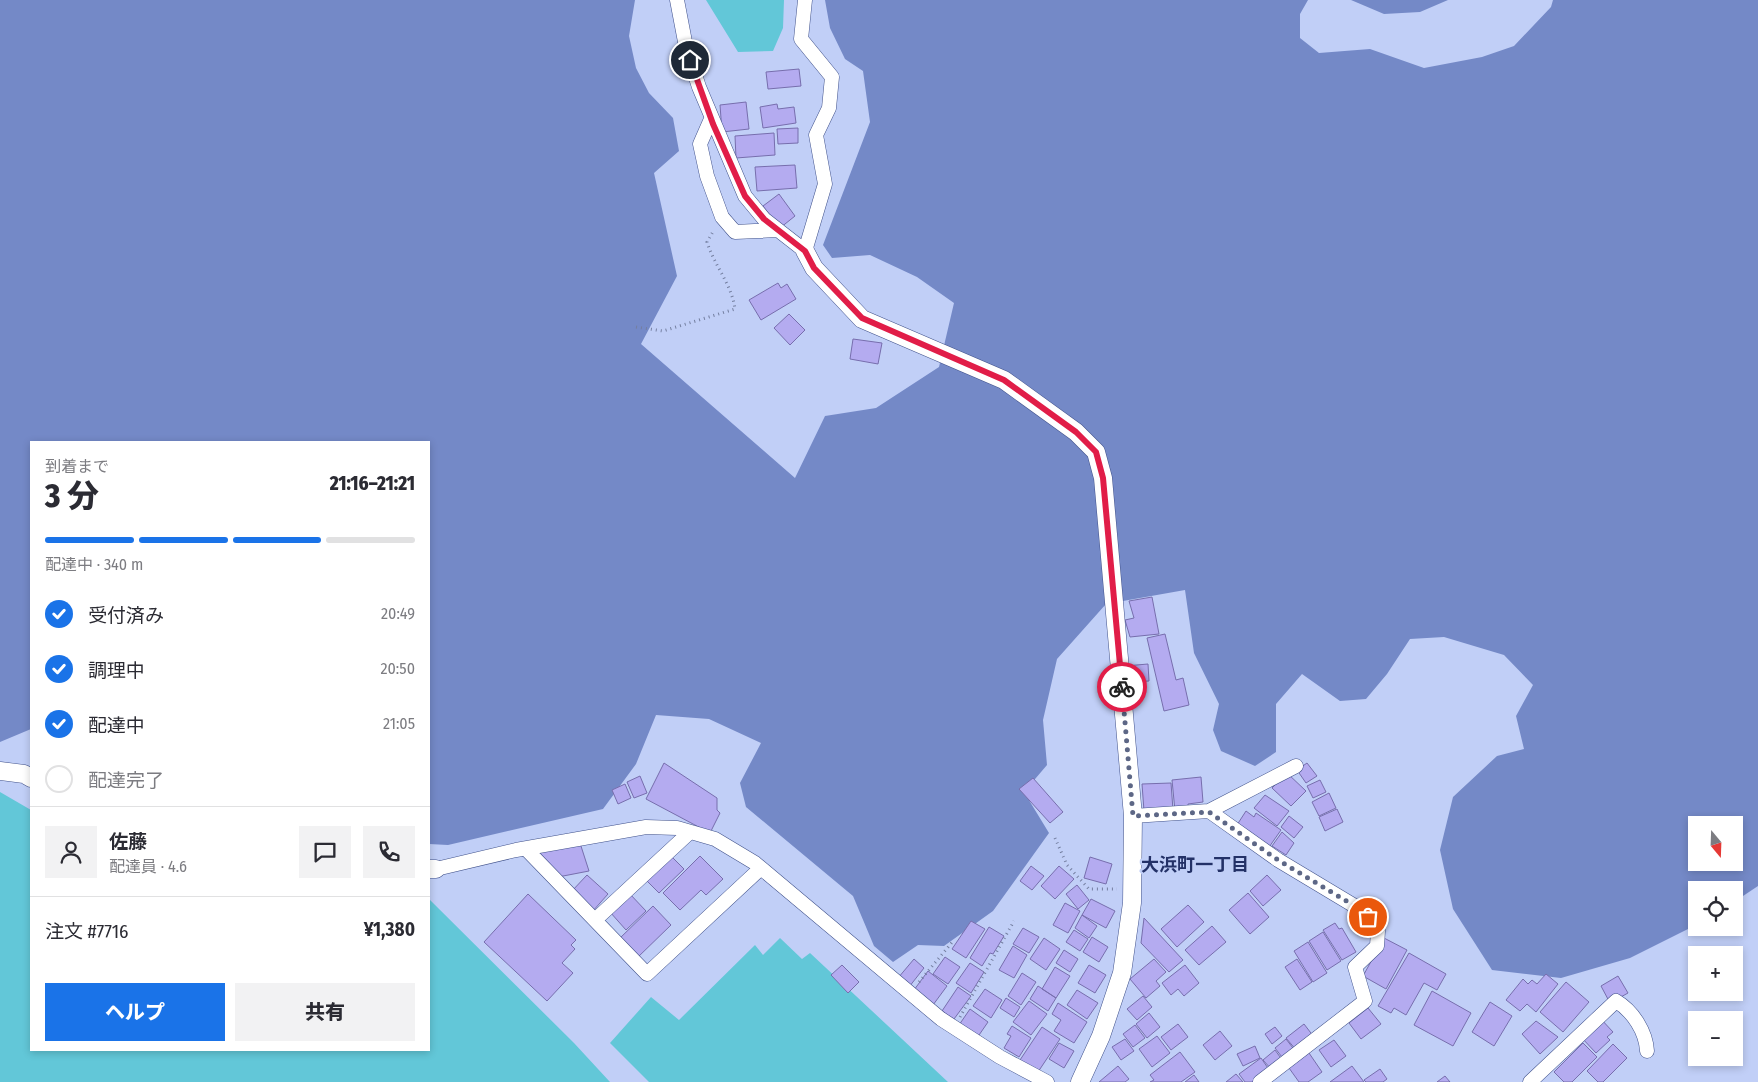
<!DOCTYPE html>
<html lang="ja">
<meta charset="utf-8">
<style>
body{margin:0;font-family:"Fira Sans Condensed","Noto Sans JP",sans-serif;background:#f2f2f3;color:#2b2b33;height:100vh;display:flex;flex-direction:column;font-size:19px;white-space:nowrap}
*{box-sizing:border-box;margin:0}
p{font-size:16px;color:#7c7c81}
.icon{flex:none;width:28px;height:28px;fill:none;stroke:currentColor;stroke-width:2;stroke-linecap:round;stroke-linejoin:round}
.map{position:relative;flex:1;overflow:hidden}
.drawer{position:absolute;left:30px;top:441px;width:400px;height:610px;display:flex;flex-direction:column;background:#fff;border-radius:0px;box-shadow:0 2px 8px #0003}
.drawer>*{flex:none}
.needle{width:32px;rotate:161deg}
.fabs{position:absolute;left:1688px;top:816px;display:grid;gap:10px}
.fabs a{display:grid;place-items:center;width:55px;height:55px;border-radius:0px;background:#fff;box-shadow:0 2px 8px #0003;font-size:25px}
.pin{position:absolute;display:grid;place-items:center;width:42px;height:42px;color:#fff;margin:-21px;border:2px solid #fff;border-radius:50%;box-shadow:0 1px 5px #0007}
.courier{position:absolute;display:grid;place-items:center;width:50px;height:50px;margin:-25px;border:4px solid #e11d48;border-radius:50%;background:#fff;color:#222;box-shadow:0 1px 6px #0007}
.summary em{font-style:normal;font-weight:800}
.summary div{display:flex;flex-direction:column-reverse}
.summary{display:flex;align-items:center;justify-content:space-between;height:85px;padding:0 15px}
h1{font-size:32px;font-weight:800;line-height:38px}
.bar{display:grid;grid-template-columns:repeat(4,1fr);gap:8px 5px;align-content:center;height:60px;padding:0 15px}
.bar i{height:6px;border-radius:4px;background:#e1e1e2}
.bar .active{background:#1a73e8}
.bar p{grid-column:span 4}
.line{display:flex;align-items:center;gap:12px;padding:0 15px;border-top:1px solid #e1e1e2}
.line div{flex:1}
.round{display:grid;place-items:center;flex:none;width:52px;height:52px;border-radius:0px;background:#f2f2f3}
ol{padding:0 15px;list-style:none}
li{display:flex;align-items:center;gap:15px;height:55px}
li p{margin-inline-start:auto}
li .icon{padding:5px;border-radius:50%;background:#1a73e8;color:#fff;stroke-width:4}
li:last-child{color:#7c7c81}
li i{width:28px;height:28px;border:2px solid #e1e1e2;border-radius:50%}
.button{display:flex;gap:10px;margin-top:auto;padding:10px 15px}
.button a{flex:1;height:58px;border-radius:0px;background:#1a73e8;color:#fff;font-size:20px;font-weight:800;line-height:58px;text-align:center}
.button a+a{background:#f2f2f3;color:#2b2b33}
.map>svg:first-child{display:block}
</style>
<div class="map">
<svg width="1758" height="1082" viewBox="0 0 1758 1082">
<rect width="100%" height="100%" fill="#c1cff7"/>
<path fill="#7489c7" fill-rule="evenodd" d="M0,0h635l-6,36 7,32 13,25 24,25 6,33 -25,22 23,103 -36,68 154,134 30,-62 51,-8 63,-41 15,-64 -37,-26 -47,-22 -38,3 -9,-13 47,-123 -7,-51 -18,-12 -15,-31 -5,-28h483l-8,14v24l19,15 51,-4 54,19 58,-11 32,-11 37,-39 2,-7h205v886l-24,16v-12h-38v35l-66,33 -69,20 -69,-8 -39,-61 -13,-59 13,-53 44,-41 27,-7 -8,-33 17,-31 -29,-30 -60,-18 -34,2 -23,35 -21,25 -26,2 -38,-27 -26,30v48l-21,14 -34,-15 -8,-21 6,-26 -25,-51 -9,-63 -79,14 -49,55 -14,61 4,45 -23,27 25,41 -56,78 -49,35 -26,-1 -25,17 -19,-16 -21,-50 -107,-89 -6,-24 21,-40 -52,-24 -53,-4 -20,49 -33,45 -155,36 -19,-1v-402h-398v287l-31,13zM1696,825h38v37h-38z
M1351,0h97l-28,12 -36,2z"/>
<path fill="#62c7d8" d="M706,0h78l-1,28 -10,23 -35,1z
M0,792l31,18v240h398v-151l145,144 36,39h-610z
M780,938l22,21 8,-6 138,129h-299l-39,-39 41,-46 28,23 76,-75 8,10z"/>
<path fill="#b4abf0" stroke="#776ead" d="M799,69l2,17 -33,3 -2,-17z
M746,102l3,27 -27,3 -2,-27z
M777,104l1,5 16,-2 2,16 -33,5 -3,-21z
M798,128v15l-20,1 -1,-15z
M774,133l1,22 -39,3 -1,-22z
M795,165l2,23 -40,3 -2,-24z
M779,194l16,22 -15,12 -17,-22z
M778,283l3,5 6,-4 9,15 -35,21 -12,-20z
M789,314l16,16 -15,15 -16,-17z
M853,339l29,4 -4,21 -28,-5z
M1152,597l7,37 -29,3 -5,-17 9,-2 -5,-17z
M1165,634l11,46 7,-2 6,27 -25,6 -17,-73z
M1148,664l1,17 -23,1 -1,-16z
M664,763l53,35v12l3,3 -10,20 -64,-34z
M1307,763l10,13 -11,7 -9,-13z
M1287,773l19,18 -15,15 -19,-18z
M640,776l7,17 -13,5 -7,-16z
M1201,777l2,25 -15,2v6l-13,1 -3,-31z
M1033,778l30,34 -13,11 -31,-34z
M1320,780l6,12 -13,6 -6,-12z
M1171,783l2,27 -29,1 -2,-27z
M625,784l6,14 -13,6 -6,-14z
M1329,793l7,15 -17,8 -7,-14z
M1265,795l24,16 -12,15 -23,-18z
M1337,809l6,13 -18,9 -6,-14z
M1246,811l8,6 2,-4 25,17 -14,20 -32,-22z
M1289,816l14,11 -9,11 -13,-11z
M1282,832l12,11 -8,12 -14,-9z
M580,843l9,28 -31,6 -20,-25z
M670,855l14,14 -25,24 -14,-14z
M700,856l23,23 -17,16 -5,-5 -21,20 -17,-17z
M1090,857l22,7 -6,20 -22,-6z
M1031,866l13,10 -12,14 -12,-9z
M1059,866l15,13 -19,20 -14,-13z
M587,875l21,19 -16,18 -21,-20z
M1267,875l14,15 -18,16 -13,-15z
M1077,885l12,15 -11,9 -12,-15z
M629,893l17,18 -20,19 -16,-18z
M1248,893l21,24 -19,17 -21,-24z
M528,894l48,46 -5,5 4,4 -13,14 11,10 -26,28 -63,-59z
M1091,899l24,12 -9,17 -24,-13z
M1065,903l15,8 -12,22 -15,-8z
M1188,905l16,17 -27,25 -16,-18z
M653,906l18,19 -34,33 -18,-19z
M1082,915l15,11 -8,12 -14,-10z
M1144,918l39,42 -14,12 -28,-29z
M971,921l14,8 -19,29 -14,-9z
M1335,923l4,6 3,-1 14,24 -14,8 -19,-30z
M1212,926l14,16 -27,23 -14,-15z
M989,927l15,9 -11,18 -3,-1 -8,13 -12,-8z
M1023,928l16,9 -10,16 -16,-9z
M1074,930l14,9 -8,12 -14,-9z
M1323,932l18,29 -14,9 -18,-29z
M1092,937l16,10 -9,15 -16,-10z
M1044,938l16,11 -14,21 -16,-11z
M1384,938l23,12 -21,39 -23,-13z
M1308,942l19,31 -14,9 -19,-31z
M1013,946l14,9 -13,23 -15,-8z
M1064,950l14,9 -8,13 -14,-9z
M1409,953l37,21 -9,16 -13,-7 -18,32 -12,-7 -3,5 -13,-7z
M945,957l15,10 -12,17 -15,-10z
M914,959l10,9 -15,19 -11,-9z
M1154,959l12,13 -10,9 4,5 -14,12 -16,-19z
M1297,959l15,23 -12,8 -15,-23z
M970,963l14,9 -13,21 -15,-10z
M842,965l17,17 -11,11 -17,-18z
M1089,965l17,10 -11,18 -17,-10z
M1185,965l14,18 -15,13 -6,-7 -7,6 -9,-12z
M1055,967l15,9 -14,22 -14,-9z
M928,971l19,15 -14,19 -19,-15z
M1022,973l14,9 -15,23 -13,-9z
M1546,974l12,10 -22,28 -9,-8 -7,7 -14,-11 17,-21 5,5 4,-4 5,4z
M1618,976l10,17 -18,10 -9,-17z
M1566,982l23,20 -26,30 -23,-20z
M1038,986l18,12 -8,13 -18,-12z
M958,987l13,9 -17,23 -12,-8z
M985,989l17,11 -11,18 -18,-12z
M1077,990l21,13 -11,16 -20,-14z
M1432,991l39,22 -18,33 -39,-21z
M1143,996l9,11 -15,13 -10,-11z
M1006,998l14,9 -6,10 -14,-9z
M1029,1001l18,13 -16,21 -18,-13z
M1490,1002l22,14 -18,30 -22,-14z
M1058,1003l29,19 -13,21 -20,-12 7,-11 -9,-6z
M1368,1008l13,16 -20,15 -12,-16z
M970,1009l18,13 -11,16 -18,-13z
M1149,1013l11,14 -13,11 -11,-14z
M1600,1018l13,14 -6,5 3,3 -14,13 -15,-16z
M1536,1021l22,16 -18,17 -18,-20z
M1178,1024l10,13 -17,13 -10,-13z
M1304,1024l10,13 -17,14 -11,-13z
M1135,1025l10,13 -12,9 -10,-13z
M1012,1026l19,12 -12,19 -15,-9 7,-12 -4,-2z
M1042,1027l18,12 -22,33 -18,-12z
M1275,1027l7,9 -10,8 -7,-10z
M1220,1031l12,15 -17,14 -12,-15z
M1157,1036l13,17 -18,14 -13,-18z
M1125,1039l9,12 -13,9 -9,-13z
M1286,1039l10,13 -11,9 -10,-13z
M1334,1040l12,16 -15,11 -12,-17z
M1059,1043l15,8 -10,17 -15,-9z
M1583,1043l14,14 -25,25h-8l-10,-10z
M1613,1044l14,14 -24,24h-5l-11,-11z
M1255,1046l5,12 -17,8 -6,-12z
M1275,1050l8,11 -11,9 -9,-10z
M1180,1052l15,20 -14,10h-31l4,-2 -4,-5z
M1309,1053l13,19 -14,10h-9l-10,-14z
M1261,1058l9,13 -15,11h-10l-6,-8z
M1118,1066l11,13 -4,3h-26z
M1352,1066l12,16h-34z
M1380,1069l7,10 -4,3h-17l-2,-2z
M1236,1074l7,8h-17z
M1194,1075l5,7h-14z
M1445,1076l5,6h-13z"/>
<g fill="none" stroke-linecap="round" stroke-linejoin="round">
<defs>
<path id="minor" d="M677,0l9,47 13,40 46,109 19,23 41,32 20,-67 -9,-49 13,-27 3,-31 -31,-38 4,-39
M711,119l-11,25 7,32 15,41 13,15 42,-2
M1209,811l69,49 80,48 10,9 10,14 -1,15 -22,21 10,34 -105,81
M1133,816l76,-5 87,-45
M526,849l121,125 114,-106
M436,869l80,-19 130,-23 31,1 38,11 40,24 186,156 59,38 47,25
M595,920l95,-88
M1530,1082l86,-81c17,10 30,31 31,50"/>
<path id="tertiary" d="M805,251l9,17 48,51 142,61 72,52 20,20 7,26 30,338 -1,87 -10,70 -21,63 -21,46
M0,771l24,3 7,4
M429,869h7"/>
</defs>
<use href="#minor" stroke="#41528b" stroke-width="15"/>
<use href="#tertiary" stroke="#41528b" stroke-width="19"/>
<path stroke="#747fa0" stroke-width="3" stroke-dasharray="1 4" stroke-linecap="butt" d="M636,327l27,4 72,-22c-3,-24 -21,-44 -28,-67l7,-12
M1055,838l12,27 22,24h28
M919,982l35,-42
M960,1017l54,-96"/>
<use href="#minor" stroke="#fff" stroke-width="14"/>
<use href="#tertiary" stroke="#fff" stroke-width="18"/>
</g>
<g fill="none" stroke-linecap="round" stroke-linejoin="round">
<path stroke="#5d6786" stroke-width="5" stroke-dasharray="0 9" d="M1122,687l11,129 76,-4 69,48 80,48 10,9"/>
<path stroke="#e11d48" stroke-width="6" d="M690,60l23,64 32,72 19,23 41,32 9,17 48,50 142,62 72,52 20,20 7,26 19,209"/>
</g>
<g text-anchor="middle" stroke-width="4.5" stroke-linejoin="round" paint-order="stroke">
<g font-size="18" font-weight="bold" fill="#233167" stroke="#c1cff7">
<text x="1195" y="871">大浜町一丁目</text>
</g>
</g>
</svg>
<div class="fabs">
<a><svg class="needle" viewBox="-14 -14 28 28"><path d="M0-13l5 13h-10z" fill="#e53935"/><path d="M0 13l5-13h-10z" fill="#7c7c81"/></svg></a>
<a><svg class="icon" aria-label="locate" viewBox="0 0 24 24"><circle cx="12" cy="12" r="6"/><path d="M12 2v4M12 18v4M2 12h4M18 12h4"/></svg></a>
<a>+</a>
<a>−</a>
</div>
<div class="pin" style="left:1368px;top:917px;background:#ea580c"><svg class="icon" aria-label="bag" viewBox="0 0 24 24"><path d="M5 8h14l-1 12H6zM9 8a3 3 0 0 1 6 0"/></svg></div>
<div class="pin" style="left:690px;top:60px;background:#1f2937"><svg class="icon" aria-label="home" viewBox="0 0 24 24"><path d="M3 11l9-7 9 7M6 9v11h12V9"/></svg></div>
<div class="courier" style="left:1122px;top:687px"><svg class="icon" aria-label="bike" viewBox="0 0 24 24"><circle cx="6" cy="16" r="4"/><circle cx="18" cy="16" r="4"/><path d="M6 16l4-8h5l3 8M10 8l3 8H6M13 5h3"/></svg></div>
<section class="drawer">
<div class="summary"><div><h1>3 分</h1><p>到着まで</p></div><em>21:16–21:21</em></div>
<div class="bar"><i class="active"></i><i class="active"></i><i class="active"></i><i></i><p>配達中 · 340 m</p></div>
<ol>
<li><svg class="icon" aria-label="check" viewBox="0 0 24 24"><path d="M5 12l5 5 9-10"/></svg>受付済み<p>20:49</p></li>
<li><svg class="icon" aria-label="check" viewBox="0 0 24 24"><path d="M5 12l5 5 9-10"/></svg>調理中<p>20:50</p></li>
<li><svg class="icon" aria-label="check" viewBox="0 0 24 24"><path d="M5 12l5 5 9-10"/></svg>配達中<p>21:05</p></li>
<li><i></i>配達完了</li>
</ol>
<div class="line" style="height:90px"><a class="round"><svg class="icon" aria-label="person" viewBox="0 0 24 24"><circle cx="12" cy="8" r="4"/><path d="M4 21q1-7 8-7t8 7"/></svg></a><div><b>佐藤</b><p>配達員 · 4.6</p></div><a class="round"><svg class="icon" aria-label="chat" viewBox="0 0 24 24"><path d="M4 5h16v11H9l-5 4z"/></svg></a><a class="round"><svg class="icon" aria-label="phone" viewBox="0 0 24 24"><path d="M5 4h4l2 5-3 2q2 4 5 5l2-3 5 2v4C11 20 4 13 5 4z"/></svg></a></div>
<div class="line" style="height:65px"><div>注文 #7716</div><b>¥1,380</b></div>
<div class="button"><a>ヘルプ</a><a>共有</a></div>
</section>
</div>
